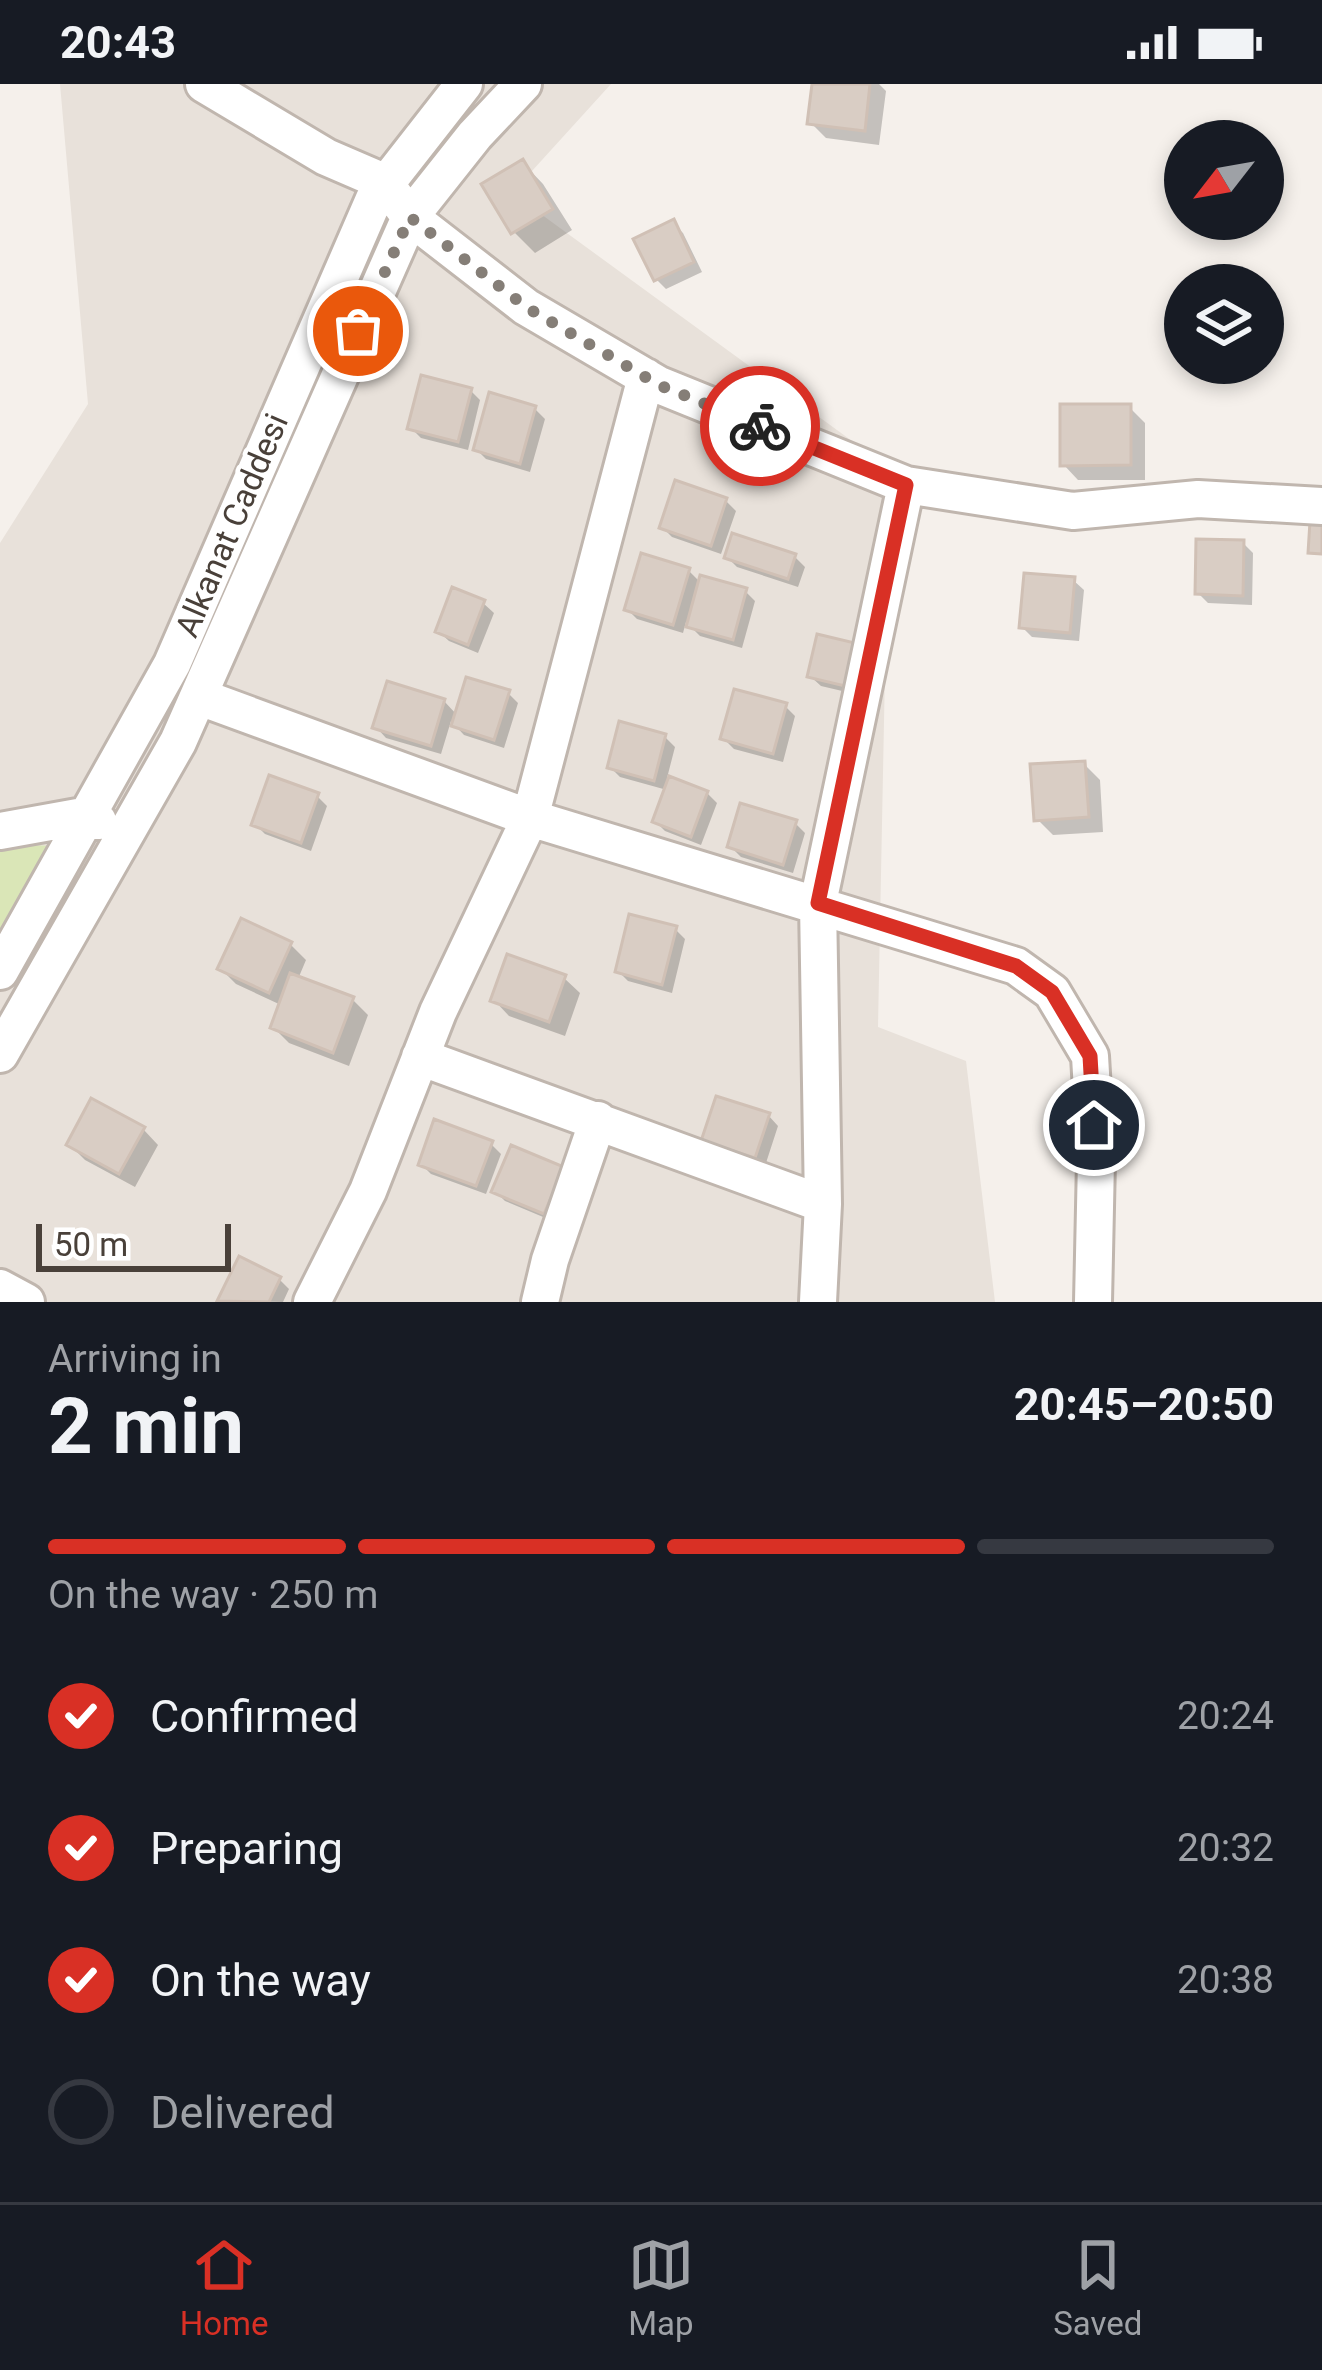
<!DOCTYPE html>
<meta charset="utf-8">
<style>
body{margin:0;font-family:Roboto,sans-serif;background:#20242c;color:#f1f3f6;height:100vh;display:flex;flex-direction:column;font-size:45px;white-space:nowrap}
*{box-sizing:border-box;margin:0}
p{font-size:39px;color:#9ea1a6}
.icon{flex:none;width:66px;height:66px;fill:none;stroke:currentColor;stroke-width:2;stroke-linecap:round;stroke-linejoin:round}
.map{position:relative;height:1218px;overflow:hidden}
.side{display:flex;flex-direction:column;background:#171b24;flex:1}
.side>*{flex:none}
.needle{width:78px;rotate:239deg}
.controls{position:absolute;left:1164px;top:36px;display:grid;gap:24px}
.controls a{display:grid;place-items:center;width:120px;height:120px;border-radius:50%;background:#171b24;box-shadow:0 6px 18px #0003;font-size:60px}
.scale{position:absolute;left:36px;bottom:30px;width:195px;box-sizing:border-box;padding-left:12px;border:6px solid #494039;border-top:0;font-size:33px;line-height:42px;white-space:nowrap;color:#494039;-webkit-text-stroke:9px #fff;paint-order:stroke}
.pin{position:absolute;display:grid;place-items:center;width:102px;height:102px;color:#fff;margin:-51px;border:6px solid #fff;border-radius:50%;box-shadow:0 3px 12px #0007}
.courier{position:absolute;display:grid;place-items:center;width:120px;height:120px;margin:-60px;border:9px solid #d93025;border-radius:50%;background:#fff;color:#222;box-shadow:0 3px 15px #0007}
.headline em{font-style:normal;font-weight:700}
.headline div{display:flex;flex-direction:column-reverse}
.headline{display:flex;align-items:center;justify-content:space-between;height:204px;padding:0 48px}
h1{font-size:78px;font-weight:700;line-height:90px}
.bar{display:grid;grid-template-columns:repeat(4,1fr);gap:18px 12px;align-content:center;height:144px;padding:0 48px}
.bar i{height:15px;border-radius:9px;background:#363941}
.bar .active{background:#d93025}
.bar p{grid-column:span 4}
ol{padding:0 48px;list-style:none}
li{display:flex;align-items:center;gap:36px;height:132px}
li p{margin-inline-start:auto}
li .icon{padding:12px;border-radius:50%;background:#d93025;color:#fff;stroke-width:4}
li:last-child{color:#9ea1a6}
li i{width:66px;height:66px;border:6px solid #363941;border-radius:50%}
.status{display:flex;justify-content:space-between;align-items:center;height:84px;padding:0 60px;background:#171b24;direction:ltr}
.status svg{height:33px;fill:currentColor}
.menu{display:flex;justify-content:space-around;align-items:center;height:168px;border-top:3px solid #363941;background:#171b24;font-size:33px;color:#9ea1a6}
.menu a{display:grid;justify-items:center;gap:6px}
.menu .active{color:#d93025}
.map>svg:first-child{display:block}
</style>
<div class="status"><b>20:43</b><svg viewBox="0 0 49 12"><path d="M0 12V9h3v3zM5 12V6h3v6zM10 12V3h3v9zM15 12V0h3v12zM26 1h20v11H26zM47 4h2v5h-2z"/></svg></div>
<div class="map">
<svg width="1322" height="1218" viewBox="0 0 1322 1218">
<rect width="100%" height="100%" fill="#f5f0eb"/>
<path fill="#e8e1da" d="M60,0h551l-99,109 377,275 -11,559 88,34 29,241h-995v-759l88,-139z"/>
<path fill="#dae6b7" d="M0,760l55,2 -55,89z"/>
<path fill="#0003" d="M815,0h64l7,7 -7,54 -53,-7 -15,-15z
M523,79l20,21 29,46 -37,23 -21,-21z
M673,139l10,10 19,39 -36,17 -10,-10z
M470,306l10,10 -12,50 -47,-12 -10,-10z
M1129,323l16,16v57h-67l-15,-16z
M535,325l10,10 -15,53 -44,-13 -10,-10z
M726,417l10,10 -15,43 -49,-17 -10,-10z
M1243,459l10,10 -1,52 -44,-2 -10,-10z
M727,473h68l10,10 -7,20 -61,-20z
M688,486l13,13 44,8 10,10 -13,47 -42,-12 -14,-14 -3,11 -46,-14 -10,-10z
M1073,496l11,10 -5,51 -47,-4 -10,-10z
M483,519l11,10 -16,40 -29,-12 -11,-10z
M854,562l1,48 -34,-8 -11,-10z
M508,609l10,10 -14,45 -40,-13 -13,-14 -10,33 -55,-16 -10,-11 68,-26 13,14z
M785,622l10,10 -12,46 -49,-13 -10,-10z
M665,653l10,10 -8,31 40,15 10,10 -16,42 -36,-14 -10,-10 12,-31 -47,-13 -10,-10z
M1084,680l16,16 3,52 -50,3 -16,-16z
M317,712l10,10 -16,45 -46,-17 -10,-10z
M795,739l10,10 -12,40 -52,-16 -10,-10z
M675,845l10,10 -13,54 -44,-12 -10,-10z
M291,861l15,15 -8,19 55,21 15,15 -19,51 -60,-23 -16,-16 8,-22 -45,-21 -15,-15z
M564,894l16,15 -15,43 -56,-20 -15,-16z
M768,1031l10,11 -13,40 -50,-16 -10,-10z
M143,1045l15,16 -23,42 -50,-27 -16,-16z
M491,1060l10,10 -15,40 -55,-20 -10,-10z
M512,1065l61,31 -18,42 -50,-21 -10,-10z
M279,1195l10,10 -6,13 -63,-1z"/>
<path fill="#d9cdc4" stroke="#d0c0b5" stroke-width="3" d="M812,0h58l-5,47 -58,-7z
M523,75l30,50 -42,25 -30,-50z
M674,135l20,43 -40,19 -21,-42z
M421,291l51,13 -14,54 -51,-13z
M489,308l47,14 -16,58 -47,-14z
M1060,320h71v61l-71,1z
M675,396l52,18 -16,48 -52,-18z
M1310,437l12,1v32l-14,-1z
M732,449l64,21 -8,25 -64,-21z
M1196,455l48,1 -1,56 -48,-2z
M641,469l49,15 -17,57 -49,-15z
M1024,489l51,4 -5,56 -51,-5z
M700,491l47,13 -14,52 -47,-13z
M452,503l33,13 -17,45 -33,-13z
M817,550l38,9 -10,43 -38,-9z
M466,593l44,13 -16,50 -43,-14z
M387,597l58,18 -14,47 -59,-18z
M734,605l53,14 -14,51 -53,-15z
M619,637l47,13 -12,47 -47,-13z
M1085,677l4,56 -55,4 -4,-57z
M269,691l50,18 -18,50 -50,-18z
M669,692l39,15 -17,46 -39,-15z
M740,719l57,17 -14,45 -56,-18z
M629,830l48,12 -15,59 -47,-13z
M241,834l51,24 -23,51 -52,-24z
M507,870l59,21 -17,47 -59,-21z
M290,889l64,24 -21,56 -63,-25z
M716,1012l54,17 -15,45 -54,-17z
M91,1014l54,29 -26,47 -53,-29z
M434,1035l59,22 -17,45 -58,-21z
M511,1061l53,22 -20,47 -53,-22z
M239,1172l42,21 -12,25 -52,-1z"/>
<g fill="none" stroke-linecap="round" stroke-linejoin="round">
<defs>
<path id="minor" d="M204,0l122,73 58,25 26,35 116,90 133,78 247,100 167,26 125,-12 124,7
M200,613l330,121 486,148 36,26 38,64 6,104 -3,142
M0,747l89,-16 9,6
M0,887l172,-307 202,-465 90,-115
M0,970l178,-312 232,-525 65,-82 48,-51
M420,973l403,147
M0,1204l26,14
M312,1218l56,-111 70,-179 92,-194 116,-441
M540,1218l10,-42 48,-140
M818,1218l5,-98 -5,-301 88,-418"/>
</defs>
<use href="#minor" stroke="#c0b6ae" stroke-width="42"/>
<use href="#minor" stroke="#fff" stroke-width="36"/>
</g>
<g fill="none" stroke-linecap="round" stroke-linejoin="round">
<path stroke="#857e77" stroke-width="12" stroke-dasharray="0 21.6" d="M358,247l52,-114 116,90 133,78 101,41"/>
<path stroke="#d93025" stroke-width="15" d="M760,342l146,59 -88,418 198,63 36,26 38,64 4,69"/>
</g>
<g text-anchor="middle" stroke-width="9" stroke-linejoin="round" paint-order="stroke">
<g font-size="33" fill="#494039" stroke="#fff">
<text transform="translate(231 441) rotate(-67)" y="12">Alkanat Caddesi</text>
</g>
</g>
</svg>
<div class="controls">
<a><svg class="needle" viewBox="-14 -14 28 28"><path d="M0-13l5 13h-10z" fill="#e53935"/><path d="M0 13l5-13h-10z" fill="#9ea1a6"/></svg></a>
<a><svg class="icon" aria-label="layers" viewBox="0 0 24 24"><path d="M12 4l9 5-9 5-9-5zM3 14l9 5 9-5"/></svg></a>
</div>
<div class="scale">50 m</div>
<div class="pin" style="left:358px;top:247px;background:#ea580c"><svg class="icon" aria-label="bag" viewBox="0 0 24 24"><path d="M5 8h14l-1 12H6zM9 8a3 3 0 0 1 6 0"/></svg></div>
<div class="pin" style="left:1094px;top:1041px;background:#1f2937"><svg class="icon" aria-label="home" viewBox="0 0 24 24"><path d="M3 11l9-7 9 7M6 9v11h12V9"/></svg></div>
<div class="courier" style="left:760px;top:342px"><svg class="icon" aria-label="bike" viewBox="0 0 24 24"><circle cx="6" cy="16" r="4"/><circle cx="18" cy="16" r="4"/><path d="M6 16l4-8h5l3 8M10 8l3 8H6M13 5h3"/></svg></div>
</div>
<section class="side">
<div class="headline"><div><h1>2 min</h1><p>Arriving in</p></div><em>20:45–20:50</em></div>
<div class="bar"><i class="active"></i><i class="active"></i><i class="active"></i><i></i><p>On the way · 250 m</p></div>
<ol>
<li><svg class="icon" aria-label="check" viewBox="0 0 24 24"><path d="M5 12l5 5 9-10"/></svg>Confirmed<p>20:24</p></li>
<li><svg class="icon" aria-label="check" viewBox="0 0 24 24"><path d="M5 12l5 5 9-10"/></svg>Preparing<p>20:32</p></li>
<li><svg class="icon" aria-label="check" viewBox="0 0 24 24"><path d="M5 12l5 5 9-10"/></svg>On the way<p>20:38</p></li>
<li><i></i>Delivered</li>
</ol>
</section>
<nav class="menu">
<a class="active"><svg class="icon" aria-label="home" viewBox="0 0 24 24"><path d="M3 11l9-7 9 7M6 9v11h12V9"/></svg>Home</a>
<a><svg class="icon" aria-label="map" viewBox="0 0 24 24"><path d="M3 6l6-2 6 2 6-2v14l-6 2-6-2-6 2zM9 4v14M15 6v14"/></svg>Map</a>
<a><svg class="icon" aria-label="saved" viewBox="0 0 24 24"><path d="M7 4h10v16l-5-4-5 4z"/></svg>Saved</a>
</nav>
